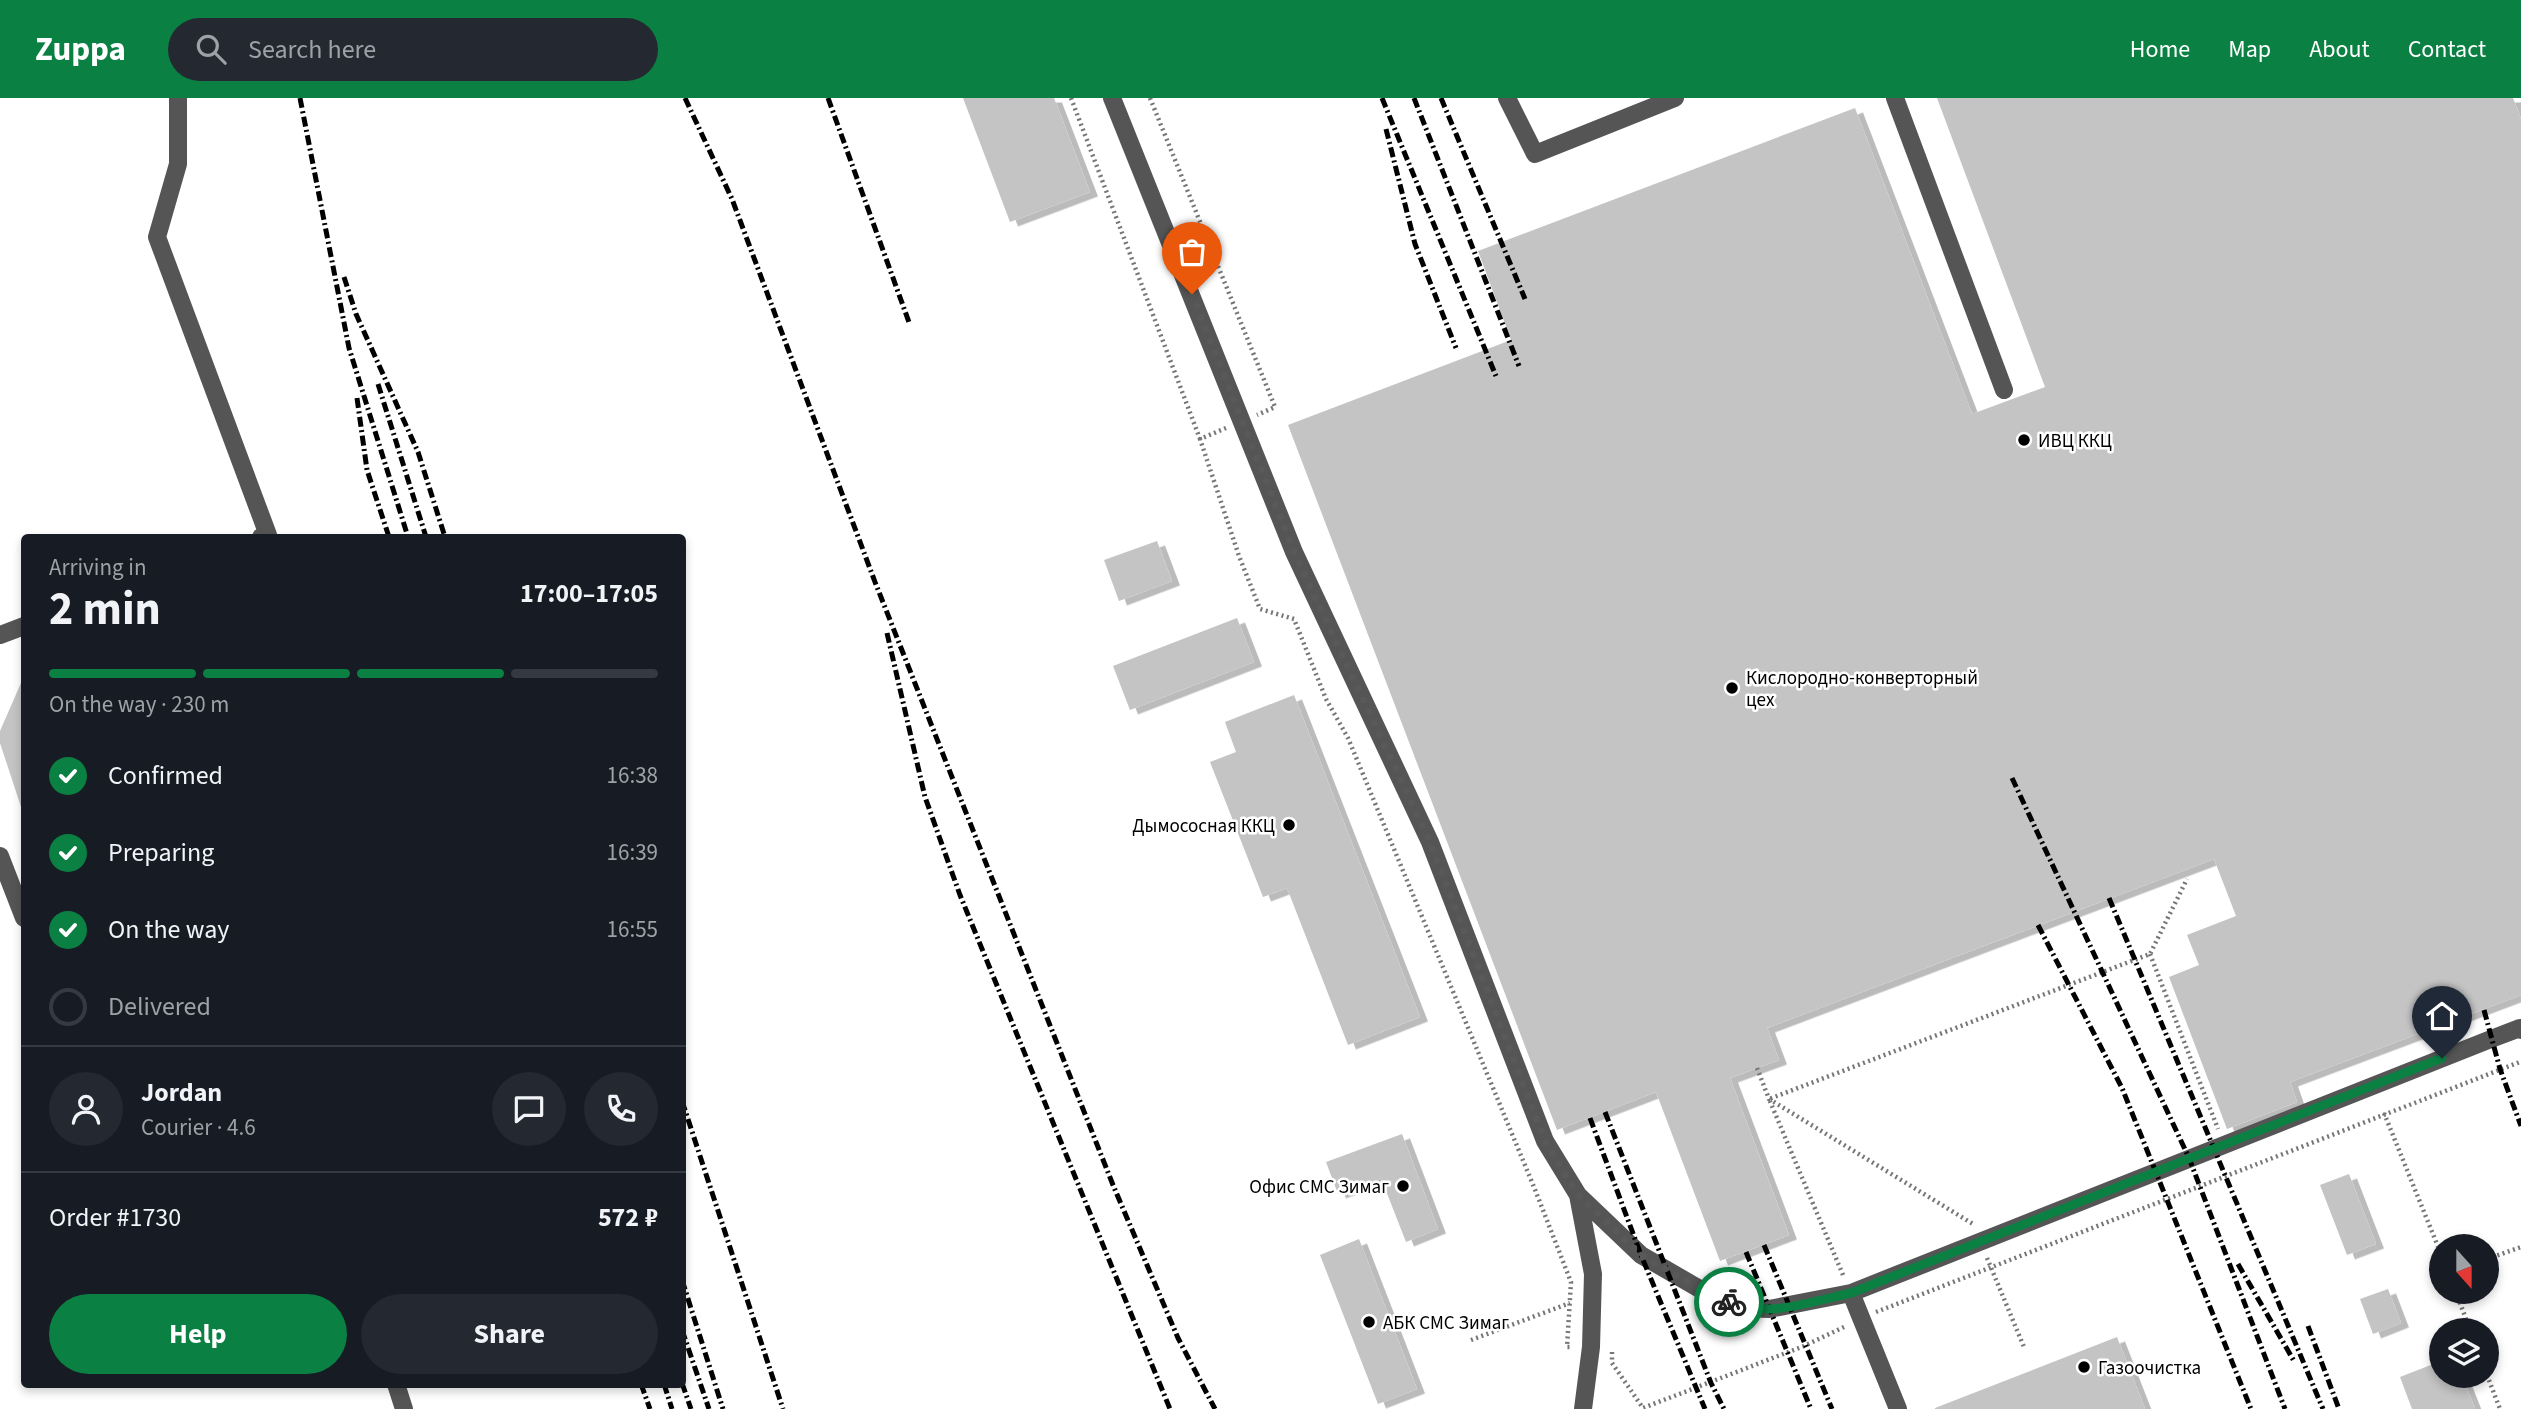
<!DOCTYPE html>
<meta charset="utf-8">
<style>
body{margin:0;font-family:"Source Sans 3",sans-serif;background:#242831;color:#f1f3f6;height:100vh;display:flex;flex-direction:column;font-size:26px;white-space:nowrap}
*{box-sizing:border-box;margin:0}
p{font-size:23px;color:#9ea1a6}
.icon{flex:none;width:38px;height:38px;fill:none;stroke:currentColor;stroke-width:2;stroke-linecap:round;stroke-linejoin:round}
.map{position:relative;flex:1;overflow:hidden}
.sheet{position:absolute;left:21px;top:436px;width:665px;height:854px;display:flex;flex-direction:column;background:#171b24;border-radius:7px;box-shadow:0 4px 10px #0003}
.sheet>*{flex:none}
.needle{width:46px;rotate:159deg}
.controls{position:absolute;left:2429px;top:1136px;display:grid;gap:14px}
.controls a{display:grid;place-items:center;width:70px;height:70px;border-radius:50%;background:#171b24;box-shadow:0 4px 10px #0003;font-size:35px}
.pin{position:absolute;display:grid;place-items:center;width:60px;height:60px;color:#fff;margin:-72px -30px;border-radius:50% 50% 50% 0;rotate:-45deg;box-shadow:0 0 7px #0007}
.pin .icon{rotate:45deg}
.courier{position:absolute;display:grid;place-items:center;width:70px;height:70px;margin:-35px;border:5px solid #0b8043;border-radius:50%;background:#fff;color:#222;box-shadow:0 2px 9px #0007}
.headline em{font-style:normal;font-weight:700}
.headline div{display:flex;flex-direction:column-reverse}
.headline{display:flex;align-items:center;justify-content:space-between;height:119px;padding:0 28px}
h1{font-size:46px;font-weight:700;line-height:52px}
.bar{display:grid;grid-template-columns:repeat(4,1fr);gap:10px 7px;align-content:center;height:84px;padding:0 28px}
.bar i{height:9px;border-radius:5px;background:#363941}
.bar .active{background:#0b8043}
.bar p{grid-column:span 4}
.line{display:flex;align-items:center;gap:18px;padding:0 28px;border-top:2px solid #363941}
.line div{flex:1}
.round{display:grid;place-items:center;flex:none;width:74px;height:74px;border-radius:37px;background:#242831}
ol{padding:0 28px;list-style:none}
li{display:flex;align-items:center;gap:21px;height:77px}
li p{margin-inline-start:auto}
li .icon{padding:7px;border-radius:50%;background:#0b8043;color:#fff;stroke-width:4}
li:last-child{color:#9ea1a6}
li i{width:38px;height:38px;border:4px solid #363941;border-radius:50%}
.cta{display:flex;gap:14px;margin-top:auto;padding:14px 28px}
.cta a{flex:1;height:80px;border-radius:42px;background:#0b8043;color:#fff;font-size:28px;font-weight:700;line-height:80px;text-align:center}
.cta a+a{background:#242831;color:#f1f3f6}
header{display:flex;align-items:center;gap:42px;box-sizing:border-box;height:98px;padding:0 35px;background:#0b8043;color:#fff}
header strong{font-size:33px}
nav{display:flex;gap:38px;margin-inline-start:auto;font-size:24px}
.search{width:490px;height:63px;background:#242831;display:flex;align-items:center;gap:18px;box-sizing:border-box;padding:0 24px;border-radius:38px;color:#9ea1a6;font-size:26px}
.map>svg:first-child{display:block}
</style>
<header>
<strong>Zuppa</strong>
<div class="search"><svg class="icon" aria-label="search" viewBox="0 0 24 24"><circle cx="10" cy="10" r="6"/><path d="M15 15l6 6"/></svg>Search here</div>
<nav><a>Home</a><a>Map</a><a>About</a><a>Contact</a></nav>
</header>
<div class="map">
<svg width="2521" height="1311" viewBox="0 0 2521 1311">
<defs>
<filter id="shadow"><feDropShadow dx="8" dy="4.5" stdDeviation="0" flood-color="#0004"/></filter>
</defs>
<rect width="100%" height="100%" fill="#fff"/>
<path fill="#c4c4c4" filter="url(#shadow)" d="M963,0h91l36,94 -80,30z
M1937,0h576l8,21v876l-231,87 7,20 -70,27 -58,-152 30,-12 -12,-30 49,-19 -22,-57 -447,169 12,32 -49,18 59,157 -69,26 -64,-169 -99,38 -269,-705 223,-85 -33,-89 377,-143 117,306 73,-27z
M1157,443l15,40 -53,20 -15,-41z
M1237,520l17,44 -124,48 -17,-44z
M24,578v130l-3,1 -21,-64v-12z
M1294,597l126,322 -72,28 -61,-157 -24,9 -53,-135 26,-10 -11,-30z
M1402,1036l36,95 -32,13 -25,-64 -43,16 -12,-32z
M2349,1076l27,70 -29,11 -27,-70z
M1359,1141l58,150 -39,15 -58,-149z
M2388,1191l13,34 -28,11 -13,-35z
M2117,1239l28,72h-210v-1z
M2441,1263v15h21l13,33h-63l-12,-32z"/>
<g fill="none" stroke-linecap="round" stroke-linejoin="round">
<path stroke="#777" stroke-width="4.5" stroke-dasharray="2 3.5" stroke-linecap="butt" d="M1071,0l129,341
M1150,0l125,309 -18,8
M1226,330l-26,11 39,117 21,53 34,10 32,80 22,39 186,449 37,95 -4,65h5
M2150,856l68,175
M1757,970l12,31 204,125
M2384,1015l57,141
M1987,1160l37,89
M2487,1161l34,-12
M1843,1177l-74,-176 381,-145 37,-75
M2456,1194l14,38
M1876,1214l644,-250 1,2
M1471,1242l99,-37
M1612,1254v11l31,45 161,-62 42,-20
M2487,1277l13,34"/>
<path stroke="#555" stroke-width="18" d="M178,0v66l-21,73 111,298 -7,2
M1112,0l182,454 136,290 115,299 33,54 63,60 57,33 44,20 27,1 82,-16
M1507,0l28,56 140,-56
M1895,0l109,292
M0,537l24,-9
M0,758l24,62
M1578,1097l15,79 -2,73 -8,62
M396,1286l8,25
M1898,1311l-47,-116 640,-254 29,-11 1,2"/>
<path stroke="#000" stroke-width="5" stroke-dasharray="10 3.5 2 3.5" stroke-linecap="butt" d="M300,0l49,250 59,189
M685,0l47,101 143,383 238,603 65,153 37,71
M828,0l82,227
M1382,0l114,278
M1414,0l105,268
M1441,0l84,201
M1386,31l29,115 41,104
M344,179l12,37 62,138 27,85
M378,286l48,153
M357,300l10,72 22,67
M887,535l38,164 35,98 210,514
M2012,680l177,380 96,251
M2109,800l214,511
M2038,827l84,163 129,321
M2484,912l16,59 21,57
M682,1003l101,308
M1605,1014l106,271 13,26
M1590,1020l51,137 64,154
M1764,1147l68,164
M1746,1154l65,157
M2238,1166l56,97
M682,1182l41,129
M2308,1228l31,83
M682,1232l27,79
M682,1285l9,26
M641,1286l9,25
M664,1286l8,25"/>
</g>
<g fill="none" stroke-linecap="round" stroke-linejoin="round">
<path stroke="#595959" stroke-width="7" stroke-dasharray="0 12.6" d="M1192,196l102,258 136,290 115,299 33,54 63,60 57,33 31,14"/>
<path stroke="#0b8043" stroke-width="9" d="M1729,1204c38,17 83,-1 122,-9l591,-235"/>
</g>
<g fill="#000" stroke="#fff" stroke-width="2.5">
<circle cx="2024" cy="342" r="7"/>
<circle cx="1732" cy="590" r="7"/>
<circle cx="1289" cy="727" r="7"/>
<circle cx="1403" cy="1088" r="7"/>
<circle cx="1369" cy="1224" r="7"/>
<circle cx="2084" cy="1269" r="7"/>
</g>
<g text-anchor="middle" stroke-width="5" stroke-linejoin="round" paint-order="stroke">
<g font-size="19" fill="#000" stroke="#fff" text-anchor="start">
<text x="2038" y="349">ИВЦ ККЦ</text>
<text x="1746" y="586">Кислородно-конверторный<tspan x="1746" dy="22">цех</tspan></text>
<text x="1275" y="734" text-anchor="end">Дымососная ККЦ</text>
<text x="1389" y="1095" text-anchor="end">Офис СМС Зимаг</text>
<text x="1383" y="1231">АБК СМС Зимаг</text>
<text x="2098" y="1276">Газоочистка</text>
</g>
</g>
</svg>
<div class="controls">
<a><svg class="needle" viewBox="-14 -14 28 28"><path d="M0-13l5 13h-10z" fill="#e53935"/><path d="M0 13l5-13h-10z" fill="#9ea1a6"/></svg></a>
<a><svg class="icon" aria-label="layers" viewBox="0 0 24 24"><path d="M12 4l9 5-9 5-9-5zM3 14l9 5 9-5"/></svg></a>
</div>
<div class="pin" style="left:1192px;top:196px;background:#ea580c"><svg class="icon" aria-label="bag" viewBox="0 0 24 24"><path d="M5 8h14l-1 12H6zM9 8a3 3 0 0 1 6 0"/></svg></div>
<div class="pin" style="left:2442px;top:960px;background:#1f2937"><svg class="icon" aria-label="home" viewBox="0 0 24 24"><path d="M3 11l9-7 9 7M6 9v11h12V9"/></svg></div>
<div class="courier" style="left:1729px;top:1204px"><svg class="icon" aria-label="bike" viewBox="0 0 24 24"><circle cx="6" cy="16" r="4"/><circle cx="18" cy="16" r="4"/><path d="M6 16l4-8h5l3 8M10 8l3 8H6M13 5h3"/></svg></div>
<section class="sheet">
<div class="headline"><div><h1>2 min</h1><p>Arriving in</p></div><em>17:00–17:05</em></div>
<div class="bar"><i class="active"></i><i class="active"></i><i class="active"></i><i></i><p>On the way · 230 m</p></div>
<ol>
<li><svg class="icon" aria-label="check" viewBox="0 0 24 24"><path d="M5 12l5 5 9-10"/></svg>Confirmed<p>16:38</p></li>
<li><svg class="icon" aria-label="check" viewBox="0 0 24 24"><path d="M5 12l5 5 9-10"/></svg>Preparing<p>16:39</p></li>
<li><svg class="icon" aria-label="check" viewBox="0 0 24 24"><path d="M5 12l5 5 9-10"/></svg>On the way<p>16:55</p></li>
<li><i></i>Delivered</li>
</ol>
<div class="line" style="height:126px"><a class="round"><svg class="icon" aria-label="person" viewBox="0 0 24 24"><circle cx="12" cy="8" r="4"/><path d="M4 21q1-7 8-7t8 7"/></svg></a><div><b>Jordan</b><p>Courier · 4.6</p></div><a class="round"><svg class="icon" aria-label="chat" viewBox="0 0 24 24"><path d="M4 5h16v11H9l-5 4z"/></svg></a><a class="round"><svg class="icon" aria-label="phone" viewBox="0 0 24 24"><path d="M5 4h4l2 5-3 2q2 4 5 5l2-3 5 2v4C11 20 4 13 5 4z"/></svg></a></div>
<div class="line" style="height:91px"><div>Order #1730</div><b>572 ₽</b></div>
<div class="cta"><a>Help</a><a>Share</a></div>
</section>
</div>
